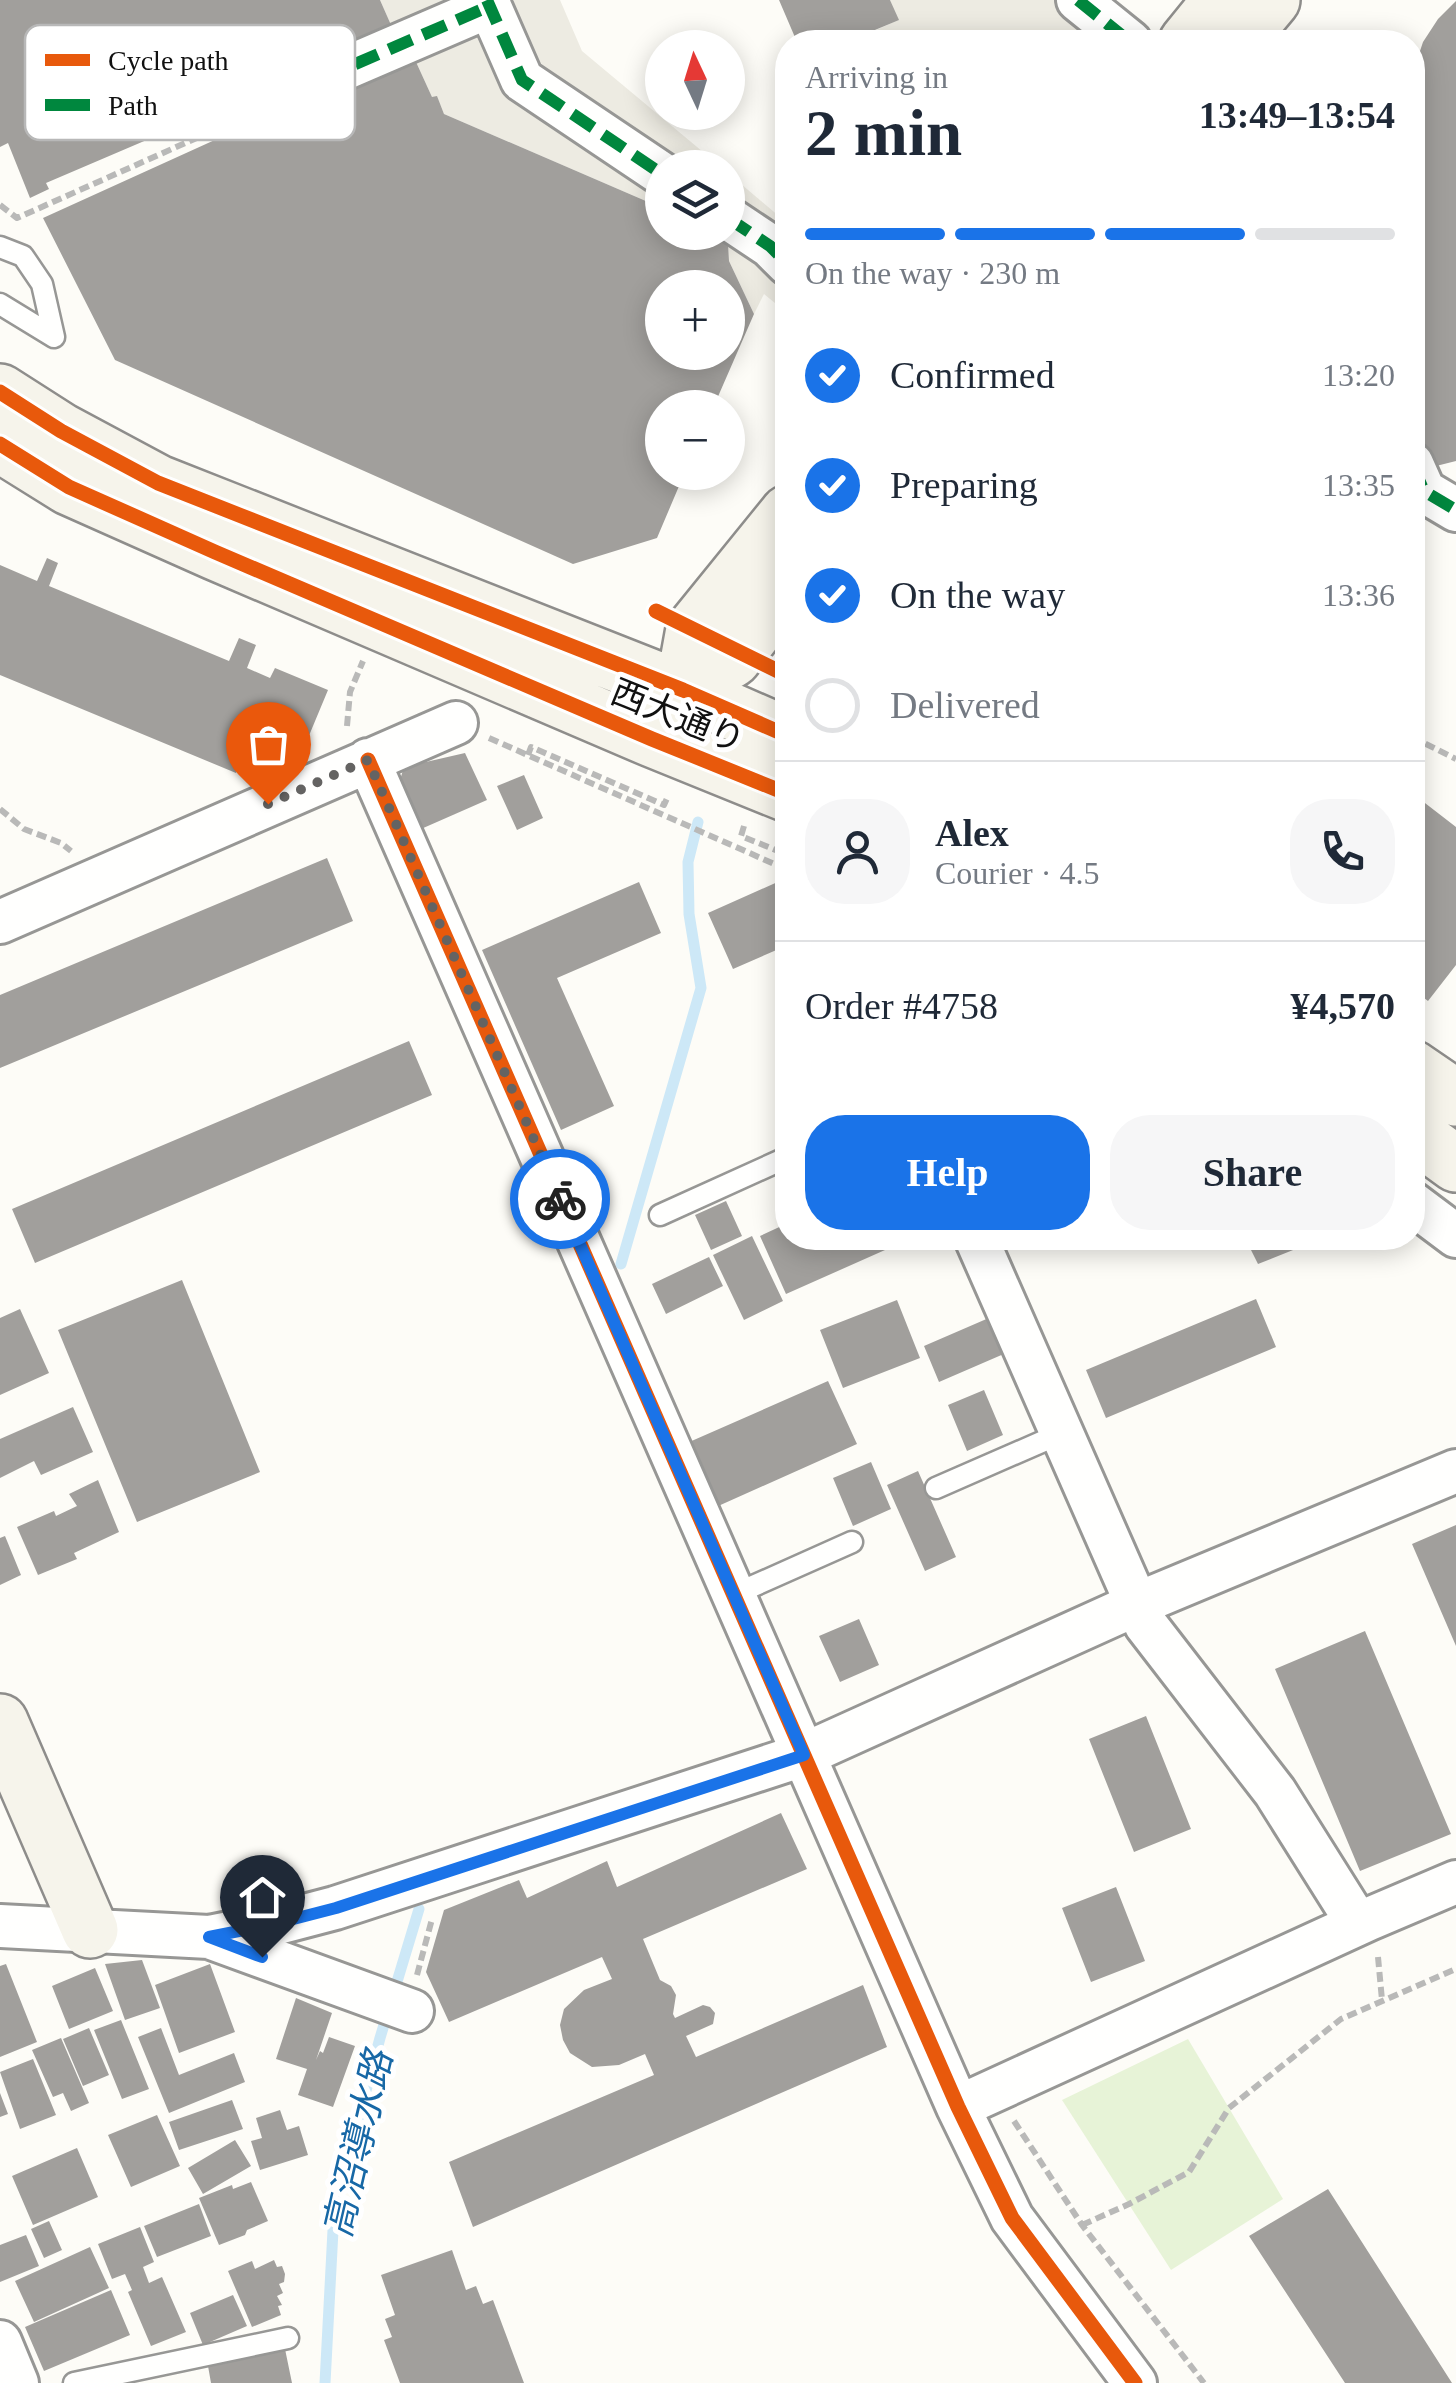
<!DOCTYPE html>
<meta charset="utf-8">
<style>
body{margin:0;font-family:"Times New Roman","Noto Sans JP",serif;background:#f6f6f7;color:#1f2937;height:100vh;display:flex;flex-direction:column;font-size:38px;white-space:nowrap}
*{box-sizing:border-box;margin:0}
p{font-size:32px;color:#747a83}
.icon{flex:none;width:55px;height:55px;fill:none;stroke:currentColor;stroke-width:2;stroke-linecap:round;stroke-linejoin:round}
.map{position:relative;flex:1;overflow:hidden}
.drawer{position:absolute;left:775px;top:30px;width:650px;height:1220px;display:flex;flex-direction:column;background:#fff;border-radius:40px;box-shadow:0 5px 25px #0003}
.drawer>*{flex:none}
.needle{width:65px;rotate:356deg}
.buttons{position:absolute;left:645px;top:30px;display:grid;gap:20px}
.buttons a{display:grid;place-items:center;width:100px;height:100px;border-radius:50%;background:#fff;box-shadow:0 5px 25px #0003;font-size:50px}
.pin{position:absolute;display:grid;place-items:center;width:85px;height:85px;color:#fff;margin:-102px -42px;border-radius:50% 50% 50% 0;rotate:-45deg;box-shadow:0 0 10px #0007}
.pin .icon{rotate:45deg}
.courier{position:absolute;display:grid;place-items:center;width:100px;height:100px;margin:-50px;border:8px solid #1a73e8;border-radius:50%;background:#fff;color:#222;box-shadow:0 2px 12px #0007}
.overview em{font-style:normal;font-weight:700}
.overview div{display:flex;flex-direction:column-reverse}
.overview{display:flex;align-items:center;justify-content:space-between;height:170px;padding:0 30px}
h1{font-size:65px;font-weight:700;line-height:75px}
.bar{display:grid;grid-template-columns:repeat(4,1fr);gap:15px 10px;align-content:center;height:120px;padding:0 30px}
.bar i{height:12px;border-radius:8px;background:#e0e1e3}
.bar .current{background:#1a73e8}
.bar p{grid-column:span 4}
.line{display:flex;align-items:center;gap:25px;padding:0 30px;border-top:2px solid #e0e1e3}
.line div{flex:1}
.round{display:grid;place-items:center;flex:none;width:105px;height:105px;border-radius:40px;background:#f6f6f7}
ol{padding:0 30px;list-style:none}
li{display:flex;align-items:center;gap:30px;height:110px}
li p{margin-inline-start:auto}
li .icon{padding:10px;border-radius:50%;background:#1a73e8;color:#fff;stroke-width:4}
li:last-child{color:#747a83}
li i{width:55px;height:55px;border:5px solid #e0e1e3;border-radius:50%}
.action{display:flex;gap:20px;margin-top:auto;padding:20px 30px}
.action a{flex:1;height:115px;border-radius:40px;background:#1a73e8;color:#fff;font-size:40px;font-weight:700;line-height:115px;text-align:center}
.action a+a{background:#f6f6f7;color:#1f2937}
.map>svg:first-child{display:block}
</style>
<div class="map">
<svg width="1456" height="2383" viewBox="0 0 1456 2383">
<rect width="100%" height="100%" fill="#fdfcf7"/>
<path fill="#e7f3d7" d="M1188,2039l95,160 -112,71 -109,-170z"/>
<path fill="#edebe2" d="M380,0h180l22,51 139,116 -59,1v40l-218,-94 -7,-17h-5l-21,-46 -16,-17z
M890,0h221l-12,42h-9l-14,-12 -11,12h-180l-13,-10 26,-12z
M728,173l59,50v90l-23,-19 -10,20 -25,-53 -1,-17 -15,-7 -1,-4 16,-1z"/>
<g fill="none" stroke-linecap="round" stroke-linejoin="round">
<path stroke="#cde8f7" stroke-width="11" d="M621,1264l80,-276 -12,-74 -1,-52 10,-40
M325,2383l9,-172 46,-173 39,-129"/>
</g>
<path fill="#a19f9c" fill-rule="evenodd" d="M0,0h380l15,34 -349,149 3,6 -19,9 -22,-55 -8,4z
M779,0h111l9,20 -53,22h-49z
M1456,1v460l-24,6 -20,-48 1,-347 10,-30 15,-23z
M411,51l21,46 5,-1 7,18 218,94v24h50l1,5 15,6 1,18 25,53 -41,94h-51v64h23l-28,66 -84,26 -458,-204 -72,-142zM662,288h66v64h-66z
M47,558l11,5 -9,23 180,75 10,-23 17,7 -9,23 23,10 5,-10 53,22 -20,48 -37,20 -24,-9 -11,24 -236,-98v-110l37,16z
M465,753l22,47 -66,29 -22,-46 5,-16z
M524,775l19,43 -26,12 -20,-44z
M1412,793l44,34v138l-28,36 -16,-12z
M327,858l26,63 -353,147v-73z
M782,880l6,12v53l-55,24 -25,-56z
M639,882l22,51 -104,45 57,128 -53,24 -79,-180z
M409,1041l23,54 -397,168 -23,-54z
M726,1201l16,35 -31,14 -16,-35z
M788,1223v15h124l-126,56 -26,-58z
M752,1236l31,65 -39,19 -31,-65z
M1245,1238h78l-65,26z
M709,1257l14,29 -57,28 -14,-30z
M182,1280l78,192 -123,50 -79,-192z
M1256,1299l20,48 -170,71 -20,-48z
M897,1300l23,58 -77,30 -23,-58z
M20,1309l29,64 -49,22v-77z
M998,1314l15,36 -74,32 -15,-36z
M828,1381l29,63 -141,63 -29,-64z
M984,1390l19,45 -36,16 -19,-46z
M73,1407l20,45 -52,23 -7,-14 -34,17v-39z
M871,1462l20,47 -38,17 -20,-48z
M918,1471l38,86 -31,14 -38,-86z
M98,1480l21,52 -45,21 3,6 -39,16 -21,-48 37,-16 2,5 21,-10 -8,-12z
M1456,1525v121l-44,-102z
M5,1536l16,39 -21,10v-47z
M859,1619l20,46 -39,17 -21,-46z
M1365,1631l86,203 -91,37 -85,-202z
M1146,1716l45,113 -57,23 -45,-113z
M781,1813l26,56 -164,70 17,41 11,6 5,9 -3,19 2,4 28,-13 7,2 5,6 -2,11 -27,12 10,21 167,-72 24,62 -414,180 -24,-65 205,-87 -9,-21 -26,11 -27,2 -22,-14 -7,-13 -3,-15 4,-16 20,-19 28,-11 -10,-22 -153,65 -23,-50 18,-62 75,-30 8,18 80,-37 10,26z
M1116,1887l29,74 -54,21 -29,-74z
M142,1960l18,48 -35,12 -20,-56z
M6,1964l31,78 -37,15v-91z
M210,1964l25,68 -56,21 -24,-68z
M95,1968l18,43 -44,18 -17,-43z
M296,1998l36,15 -16,47 4,-9 3,2 6,-16 26,9 -22,61 -35,-12 9,-26 -31,-10z
M121,2020l28,69 -27,10 -28,-69z
M89,2028l20,47 -26,11 -20,-47z
M161,2028l18,47 55,-22 11,29 -76,31 -31,-76z
M61,2038l28,65 -18,8 -8,-18 -10,4 -21,-47z
M33,2059l23,56 -36,14 -20,-57z
M0,2093l8,21 -8,3z
M232,2100l11,29 -64,21 -10,-28z
M280,2110l7,20 12,-4 9,29 -48,15 -9,-29 11,-3 -6,-20z
M157,2115l23,51 -49,21 -23,-52z
M235,2140l16,26 -48,28 -15,-26z
M77,2148l21,49 -65,28 -21,-49z
M251,2182l17,39 -21,9 -2,5 -26,10 -20,-47 33,-13 1,4z
M1328,2189l124,194h-107l-96,-147z
M199,2204l12,32 -54,21 -13,-31z
M49,2221l13,29 -18,8 -13,-29z
M140,2227l14,35 -11,5 6,16 13,-6 24,55 -35,14 -23,-54 4,-2 -7,-16 -13,5 -14,-35z
M26,2235l13,31 -39,16v-37z
M90,2247l19,41 -75,34 -19,-41z
M452,2250l14,40 10,-4 7,18 10,-4 31,83h-124l-16,-43 8,-3 -7,-18 10,-4 -14,-40z
M274,2260l3,7 5,-1 3,8 -1,8 -5,2 4,9 -6,3 5,9 -4,1 3,9 -29,12 -24,-56 24,-10 3,8z
M111,2290l19,45 -86,36 -19,-44z
M233,2295l14,31 -44,19 -13,-32z
M285,2349l7,34h-81l-3,-17z"/>
<g fill="none" stroke-linecap="round" stroke-linejoin="round">
<defs>
<path id="lane" d="M0,247l23,9 19,28 12,53
M0,304l54,33
M660,1215l128,-58
M936,1488l126,-55
M733,1595l119,-53
M74,2383l214,-45"/>
<path id="street" d="M487,0l35,80 140,94
M1078,0l52,42
M253,108l237,-102
M728,218l42,28 18,18
M1412,464l12,27 32,19
M368,760l590,1347 54,111 123,165
M0,922l456,-199
M1412,1203l44,33
M976,1238l170,387 129,167 83,132
M0,1926l209,11 65,-13 61,-16 468,-153 334,-151 319,-133
M209,1937l203,74
M958,2107l411,-188 87,-37
M0,2342l17,41"/>
<path id="secondary" d="M1187,42l34,-42
M1237,42l35,-42
M0,392l61,39 97,52 525,207 105,46
M0,444l69,43 146,65 437,187 136,55
M683,690l50,-31 55,-71
M664,719l19,-29 11,-61 94,-116
M1412,1068l44,30
M1412,1132l44,32
M0,1722l90,208"/>
</defs>
<use href="#lane" stroke="#979795" stroke-width="25"/>
<use href="#street" stroke="#979795" stroke-width="48"/>
<use href="#secondary" stroke="#8e8d8b" stroke-width="60"/>
<path stroke="#b9b9b8" stroke-width="6" stroke-dasharray="10 5" stroke-linecap="butt" d="M0,205l17,13 202,-90
M347,726l3,-34 13,-31
M1412,737l44,22
M489,738l299,132
M528,755l3,-8 133,58 4,-9
M0,809l24,20 37,14 10,8
M744,826l-3,10 47,19
M1378,1957l4,43
M417,1975l15,-56
M1014,2121l68,104 122,158
M1082,2225l47,-21 60,-32 40,-64 112,-89 115,-50"/>
<use href="#lane" stroke="#fffffe" stroke-width="20"/>
<use href="#street" stroke="#fffffe" stroke-width="42"/>
<use href="#secondary" stroke="#f6f4eb" stroke-width="55"/>
<path stroke="#00873e" stroke-width="12" stroke-dasharray="25 12" stroke-linecap="butt" d="M487,0l35,80 140,94
M1078,0l52,42
M253,108l237,-102
M728,218l42,28 18,18
M1412,464l12,27 32,19"/>
<defs>
<path id="cycleway" d="M0,392l61,39 97,52 525,207 105,46
M0,444l69,43 146,65 437,187 136,55
M656,611l122,60
M368,760l590,1347 54,111 123,165"/>
</defs>
<use href="#cycleway" stroke="#fff" stroke-width="21"/>
<use href="#cycleway" stroke="#e8590c" stroke-width="15"/>
</g>
<g fill="none" stroke-linecap="round" stroke-linejoin="round">
<path stroke="#646362" stroke-width="10" stroke-dasharray="0 18" d="M268,804l100,-44 192,439"/>
<path stroke="#1a73e8" stroke-width="12" d="M262,1957l-53,-20 65,-13 62,-16 468,-153 -244,-556"/>
</g>
<g text-anchor="middle" stroke-width="10" stroke-linejoin="round" paint-order="stroke">
<g font-size="35" fill="#111" stroke="#fff">
<text transform="translate(678 716) rotate(22)" y="12">西大通り</text>
</g>
<g font-size="38" font-style="italic" fill="#1768a6" stroke="#fff">
<text transform="translate(358 2144) rotate(-77)" y="13">高沼導水路</text>
</g>
</g>
<rect x="25" y="25" width="330" height="115" rx="15" fill="#fff" stroke="#b8b8b8" stroke-width="2.5"/>
<rect x="45" y="54" width="45" height="12" fill="#e8590c"/>
<rect x="45" y="99" width="45" height="12" fill="#00873e"/>
<g font-size="28" fill="#111">
<text x="108" y="70">Cycle path</text>
<text x="108" y="115">Path</text>
</g>
</svg>
<div class="buttons">
<a><svg class="needle" viewBox="-14 -14 28 28"><path d="M0-13l5 13h-10z" fill="#e53935"/><path d="M0 13l5-13h-10z" fill="#747a83"/></svg></a>
<a><svg class="icon" aria-label="layers" viewBox="0 0 24 24"><path d="M12 4l9 5-9 5-9-5zM3 14l9 5 9-5"/></svg></a>
<a>+</a>
<a>−</a>
</div>
<div class="pin" style="left:268px;top:804px;background:#ea580c"><svg class="icon" aria-label="bag" viewBox="0 0 24 24"><path d="M5 8h14l-1 12H6zM9 8a3 3 0 0 1 6 0"/></svg></div>
<div class="pin" style="left:262px;top:1957px;background:#1f2937"><svg class="icon" aria-label="home" viewBox="0 0 24 24"><path d="M3 11l9-7 9 7M6 9v11h12V9"/></svg></div>
<div class="courier" style="left:560px;top:1199px"><svg class="icon" aria-label="bike" viewBox="0 0 24 24"><circle cx="6" cy="16" r="4"/><circle cx="18" cy="16" r="4"/><path d="M6 16l4-8h5l3 8M10 8l3 8H6M13 5h3"/></svg></div>
<section class="drawer">
<div class="overview"><div><h1>2 min</h1><p>Arriving in</p></div><em>13:49–13:54</em></div>
<div class="bar"><i class="current"></i><i class="current"></i><i class="current"></i><i></i><p>On the way · 230 m</p></div>
<ol>
<li><svg class="icon" aria-label="check" viewBox="0 0 24 24"><path d="M5 12l5 5 9-10"/></svg>Confirmed<p>13:20</p></li>
<li><svg class="icon" aria-label="check" viewBox="0 0 24 24"><path d="M5 12l5 5 9-10"/></svg>Preparing<p>13:35</p></li>
<li><svg class="icon" aria-label="check" viewBox="0 0 24 24"><path d="M5 12l5 5 9-10"/></svg>On the way<p>13:36</p></li>
<li><i></i>Delivered</li>
</ol>
<div class="line" style="height:180px"><a class="round"><svg class="icon" aria-label="person" viewBox="0 0 24 24"><circle cx="12" cy="8" r="4"/><path d="M4 21q1-7 8-7t8 7"/></svg></a><div><b>Alex</b><p>Courier · 4.5</p></div><a class="round"><svg class="icon" aria-label="phone" viewBox="0 0 24 24"><path d="M5 4h4l2 5-3 2q2 4 5 5l2-3 5 2v4C11 20 4 13 5 4z"/></svg></a></div>
<div class="line" style="height:130px"><div>Order #4758</div><b>¥4,570</b></div>
<div class="action"><a>Help</a><a>Share</a></div>
</section>
</div>
